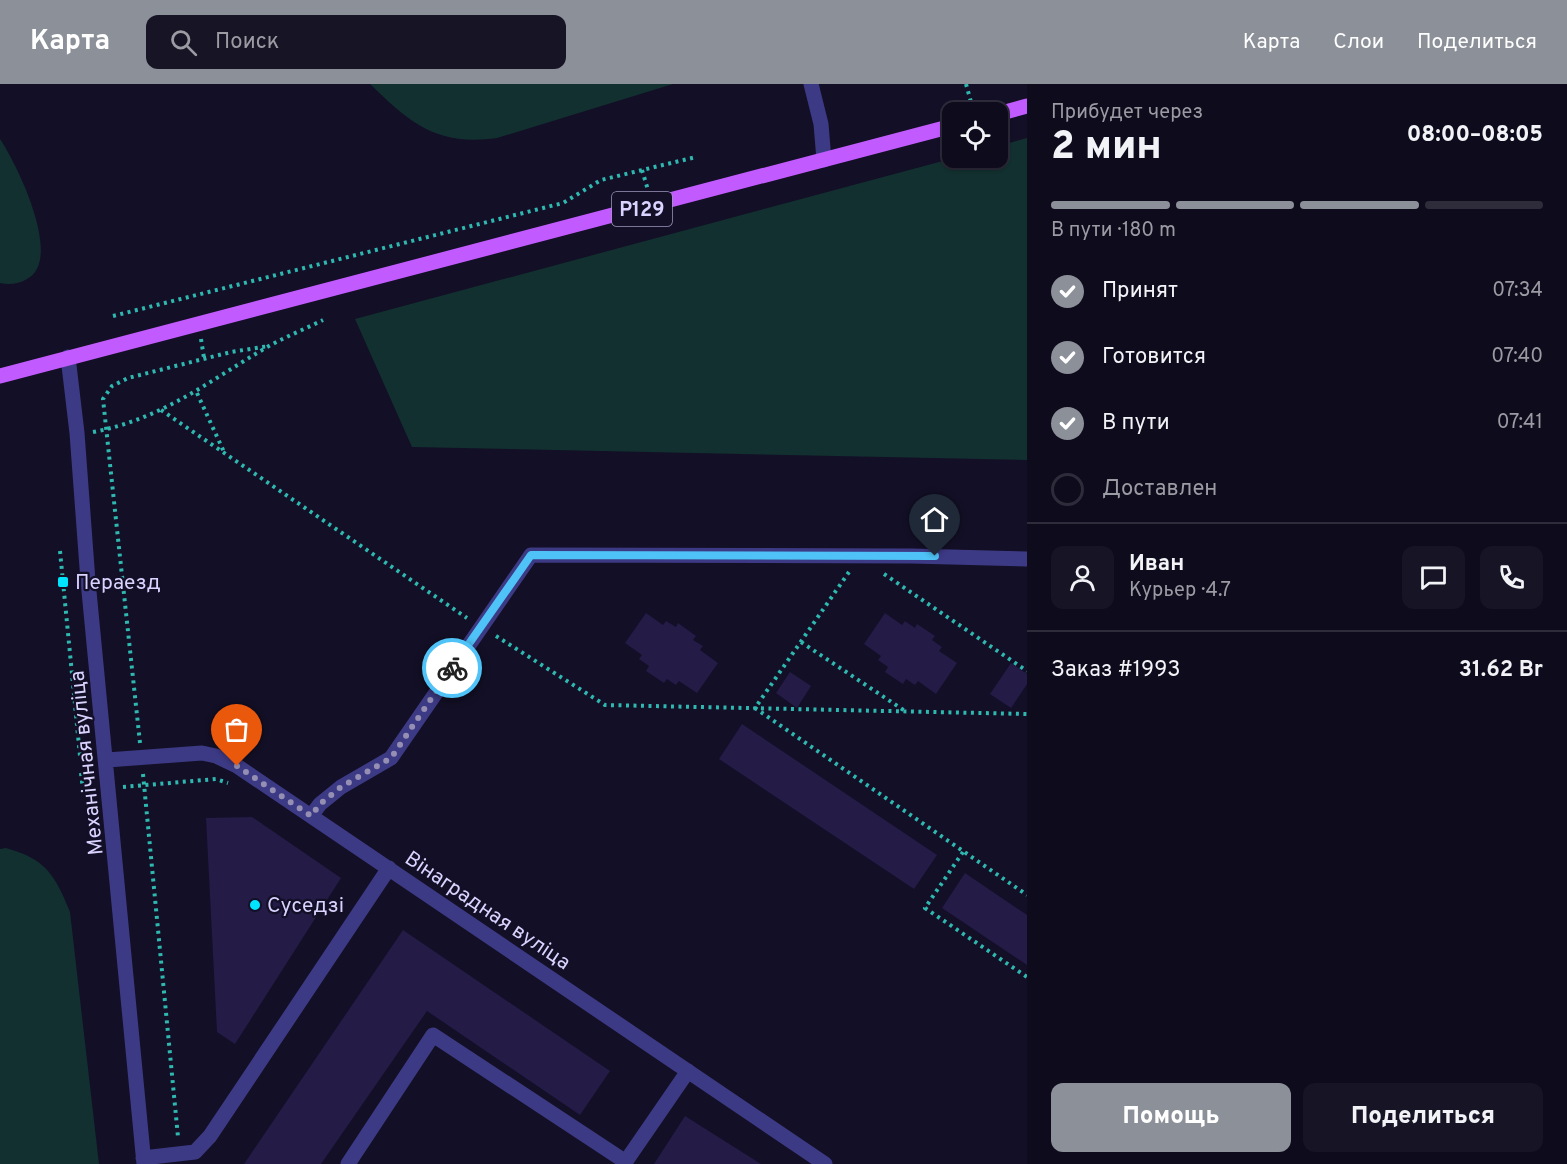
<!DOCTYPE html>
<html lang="ru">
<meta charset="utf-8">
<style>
body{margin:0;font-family:Overpass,sans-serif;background:#171425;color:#f1f3f6;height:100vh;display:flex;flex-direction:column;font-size:22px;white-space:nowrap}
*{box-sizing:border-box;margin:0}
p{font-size:20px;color:#9b9ba3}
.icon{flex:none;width:33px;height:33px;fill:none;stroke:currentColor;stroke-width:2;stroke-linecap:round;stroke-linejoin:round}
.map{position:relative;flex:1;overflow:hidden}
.drawer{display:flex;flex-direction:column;background:#0e0b1c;width:540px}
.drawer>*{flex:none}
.fabs{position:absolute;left:942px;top:18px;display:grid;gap:12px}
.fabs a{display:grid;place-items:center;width:66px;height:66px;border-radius:12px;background:#0e0b1c;box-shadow:0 2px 4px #0004,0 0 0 2px #2e2b3b;font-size:30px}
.pin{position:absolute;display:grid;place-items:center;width:51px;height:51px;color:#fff;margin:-62px -26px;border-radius:50% 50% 50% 0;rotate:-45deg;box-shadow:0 0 6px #0007}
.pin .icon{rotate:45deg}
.courier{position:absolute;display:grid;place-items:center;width:60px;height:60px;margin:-30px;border:4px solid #4fc3f7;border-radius:50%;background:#fff;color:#222;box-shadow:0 2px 8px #0007}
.head em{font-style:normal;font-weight:800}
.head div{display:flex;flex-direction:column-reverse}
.head{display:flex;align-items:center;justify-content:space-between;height:102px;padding:0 24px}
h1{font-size:39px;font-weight:800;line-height:45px}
.bar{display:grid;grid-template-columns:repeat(4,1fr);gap:9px 6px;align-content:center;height:72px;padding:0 24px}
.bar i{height:8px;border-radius:4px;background:#2e2b3b}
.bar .current{background:#8c9099}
.bar p{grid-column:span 4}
.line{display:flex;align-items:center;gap:15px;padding:0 24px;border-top:2px solid #2e2b3b}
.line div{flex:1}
.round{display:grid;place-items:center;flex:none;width:63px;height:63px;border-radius:12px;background:#171425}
ol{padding:0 24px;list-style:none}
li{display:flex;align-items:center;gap:18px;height:66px}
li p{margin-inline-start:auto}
li .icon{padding:6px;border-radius:50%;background:#8c9099;color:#fff;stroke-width:4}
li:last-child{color:#9b9ba3}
li i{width:33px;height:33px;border:3px solid #2e2b3b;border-radius:50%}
.primary-button{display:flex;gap:12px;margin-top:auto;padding:12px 24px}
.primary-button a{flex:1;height:69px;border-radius:12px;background:#8c9099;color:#fff;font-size:24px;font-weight:800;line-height:69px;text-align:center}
.primary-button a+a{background:#171425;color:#f1f3f6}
header{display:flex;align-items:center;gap:36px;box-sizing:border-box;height:84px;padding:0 30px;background:#8c9099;color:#fff}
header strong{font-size:28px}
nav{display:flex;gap:33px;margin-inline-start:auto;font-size:21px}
.search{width:420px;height:54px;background:#171425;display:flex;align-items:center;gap:15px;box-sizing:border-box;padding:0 21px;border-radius:12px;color:#9b9ba3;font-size:22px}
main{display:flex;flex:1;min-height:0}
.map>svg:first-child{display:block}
</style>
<header>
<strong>Карта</strong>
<div class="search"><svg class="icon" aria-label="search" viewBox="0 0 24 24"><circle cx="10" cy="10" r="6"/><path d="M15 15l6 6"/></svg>Поиск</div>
<nav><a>Карта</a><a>Слои</a><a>Поделиться</a></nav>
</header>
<main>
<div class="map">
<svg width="1027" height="1080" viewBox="0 0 1027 1080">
<rect width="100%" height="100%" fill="#130f26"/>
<path fill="#12302f" d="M370,0h303l-176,54c-60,8 -86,-14 -127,-54z
M1027,54v322l-615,-13 -57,-128 599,-161h44v-12z
M0,55c17,25 64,121 27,140 -8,5 -18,6 -27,4z
M6,764c40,11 49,27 64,64l29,252h-99v-315z"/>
<path fill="#241b47" d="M646,529l17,12 3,-4 10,6 2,-4 18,13 -3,4 10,6 -3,4 18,13 -21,30 -18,-12 -3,4 -9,-6 -3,4 -18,-12 3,-5 -10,-7 3,-4 -17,-12z
M885,529l17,12 3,-4 10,7 2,-4 18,12 -3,4 10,7 -3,4 18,12 -21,31 -18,-13 -3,4 -9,-6 -3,5 -18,-12 3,-5 -10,-7 3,-4 -17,-12z
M1011,579l16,11v10l-16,24 -21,-14z
M790,588l21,14 -14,22 -21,-15z
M742,640l195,131 -23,34 -195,-130z
M252,733l89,61 -106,166 -18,-12 -11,-214z
M965,789l62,42v50l-85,-57z
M403,846l207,141 -30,44 -153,-104 -106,153h-77z
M685,1032l76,48h-107z"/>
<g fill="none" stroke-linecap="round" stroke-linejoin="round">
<path stroke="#2fb8b0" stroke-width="4" stroke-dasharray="3 4.5" stroke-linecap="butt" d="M966,0l5,18
M642,86l6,20
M113,232l450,-113 38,-23 95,-23
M201,255l3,19
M197,309l27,59
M161,326l306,208
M93,348c70,-13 117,-52 176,-86 18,-10 36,-17 54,-26
M60,467l20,205
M849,488l-94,136 272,187
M884,490l143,97
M496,552l109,69 422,9
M801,558l104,69
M140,659l-37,-344 9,-13 16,-8 103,-26 38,-6
M81,689l2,17h10
M143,690l35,363
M123,703l93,-8 12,4
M963,768l-38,56 102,69"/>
<path stroke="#3d3a85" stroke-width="15" d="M811,0l10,40 3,36
M68,273l9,76 11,148 56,583
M107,676l95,-7 14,3 21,10 588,398
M311,732l9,-12 21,-17 50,-29 140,-203 381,1 115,3
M143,1074l52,-6 15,-16 179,-268
M348,1080l85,-129 193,127
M624,1080l64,-93"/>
<path stroke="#c25bff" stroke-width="15" d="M998,30l29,-8
M0,292l952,-250"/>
</g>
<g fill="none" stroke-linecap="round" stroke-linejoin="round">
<path stroke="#948fb3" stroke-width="6" stroke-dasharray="0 10.8" d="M237,682l74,50 9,-12 21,-17 50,-29 61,-90"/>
<path stroke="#4fc3f7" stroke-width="8" d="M452,584l79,-113 404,1"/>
</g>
<g fill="#00e5ff" stroke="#130f26" stroke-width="2">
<rect x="57" y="492" width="12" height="12" rx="3"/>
<circle cx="255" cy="821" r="6"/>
</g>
<g text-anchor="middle" stroke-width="4.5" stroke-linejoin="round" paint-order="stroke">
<rect fill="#130f26" stroke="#9e99be" stroke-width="1.5" x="612" y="108" width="60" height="34" rx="4.5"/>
<g font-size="20" font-weight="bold" fill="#d9d4ff">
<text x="642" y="132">Р129</text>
</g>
<g font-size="21" fill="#d9d4ff" stroke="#130f26" text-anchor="start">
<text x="75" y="505">Пераезд</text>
<text x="267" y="828">Суседзі</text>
</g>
<g font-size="21" fill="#d9d4ff" stroke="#130f26">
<text transform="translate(86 679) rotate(-96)" y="7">Механічная вуліца</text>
<text transform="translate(488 826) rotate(34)" y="7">Вінаградная вуліца</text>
</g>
</g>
</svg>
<div class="fabs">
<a><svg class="icon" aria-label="locate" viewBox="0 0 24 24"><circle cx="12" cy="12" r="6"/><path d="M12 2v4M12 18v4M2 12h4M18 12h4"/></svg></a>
</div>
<div class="pin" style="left:237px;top:682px;background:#ea580c"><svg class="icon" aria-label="bag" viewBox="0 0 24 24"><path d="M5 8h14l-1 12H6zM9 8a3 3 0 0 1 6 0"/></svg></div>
<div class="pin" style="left:935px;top:472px;background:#1f2937"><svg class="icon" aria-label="home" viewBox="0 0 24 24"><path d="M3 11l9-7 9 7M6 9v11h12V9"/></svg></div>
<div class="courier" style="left:452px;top:584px"><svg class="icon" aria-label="bike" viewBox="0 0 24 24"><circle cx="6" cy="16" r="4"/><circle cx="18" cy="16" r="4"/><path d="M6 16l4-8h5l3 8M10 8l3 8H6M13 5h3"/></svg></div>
</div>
<section class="drawer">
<div class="head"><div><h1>2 мин</h1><p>Прибудет через</p></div><em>08:00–08:05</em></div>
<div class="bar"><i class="current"></i><i class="current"></i><i class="current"></i><i></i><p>В пути · 180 m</p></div>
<ol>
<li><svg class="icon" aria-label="check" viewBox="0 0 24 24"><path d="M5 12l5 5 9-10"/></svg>Принят<p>07:34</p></li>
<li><svg class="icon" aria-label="check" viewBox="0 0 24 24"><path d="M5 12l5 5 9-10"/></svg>Готовится<p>07:40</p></li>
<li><svg class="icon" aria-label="check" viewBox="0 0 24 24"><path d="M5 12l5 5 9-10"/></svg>В пути<p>07:41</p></li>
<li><i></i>Доставлен</li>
</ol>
<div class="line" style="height:108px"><a class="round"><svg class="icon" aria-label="person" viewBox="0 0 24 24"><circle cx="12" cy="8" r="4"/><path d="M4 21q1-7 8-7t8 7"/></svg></a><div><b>Иван</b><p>Курьер · 4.7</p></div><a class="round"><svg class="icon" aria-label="chat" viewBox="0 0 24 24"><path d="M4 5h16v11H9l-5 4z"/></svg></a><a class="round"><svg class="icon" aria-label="phone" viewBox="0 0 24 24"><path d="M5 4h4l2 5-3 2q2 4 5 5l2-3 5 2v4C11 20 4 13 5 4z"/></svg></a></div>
<div class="line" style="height:78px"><div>Заказ #1993</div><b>31.62 Br</b></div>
<div class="primary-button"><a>Помощь</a><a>Поделиться</a></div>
</section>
</main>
